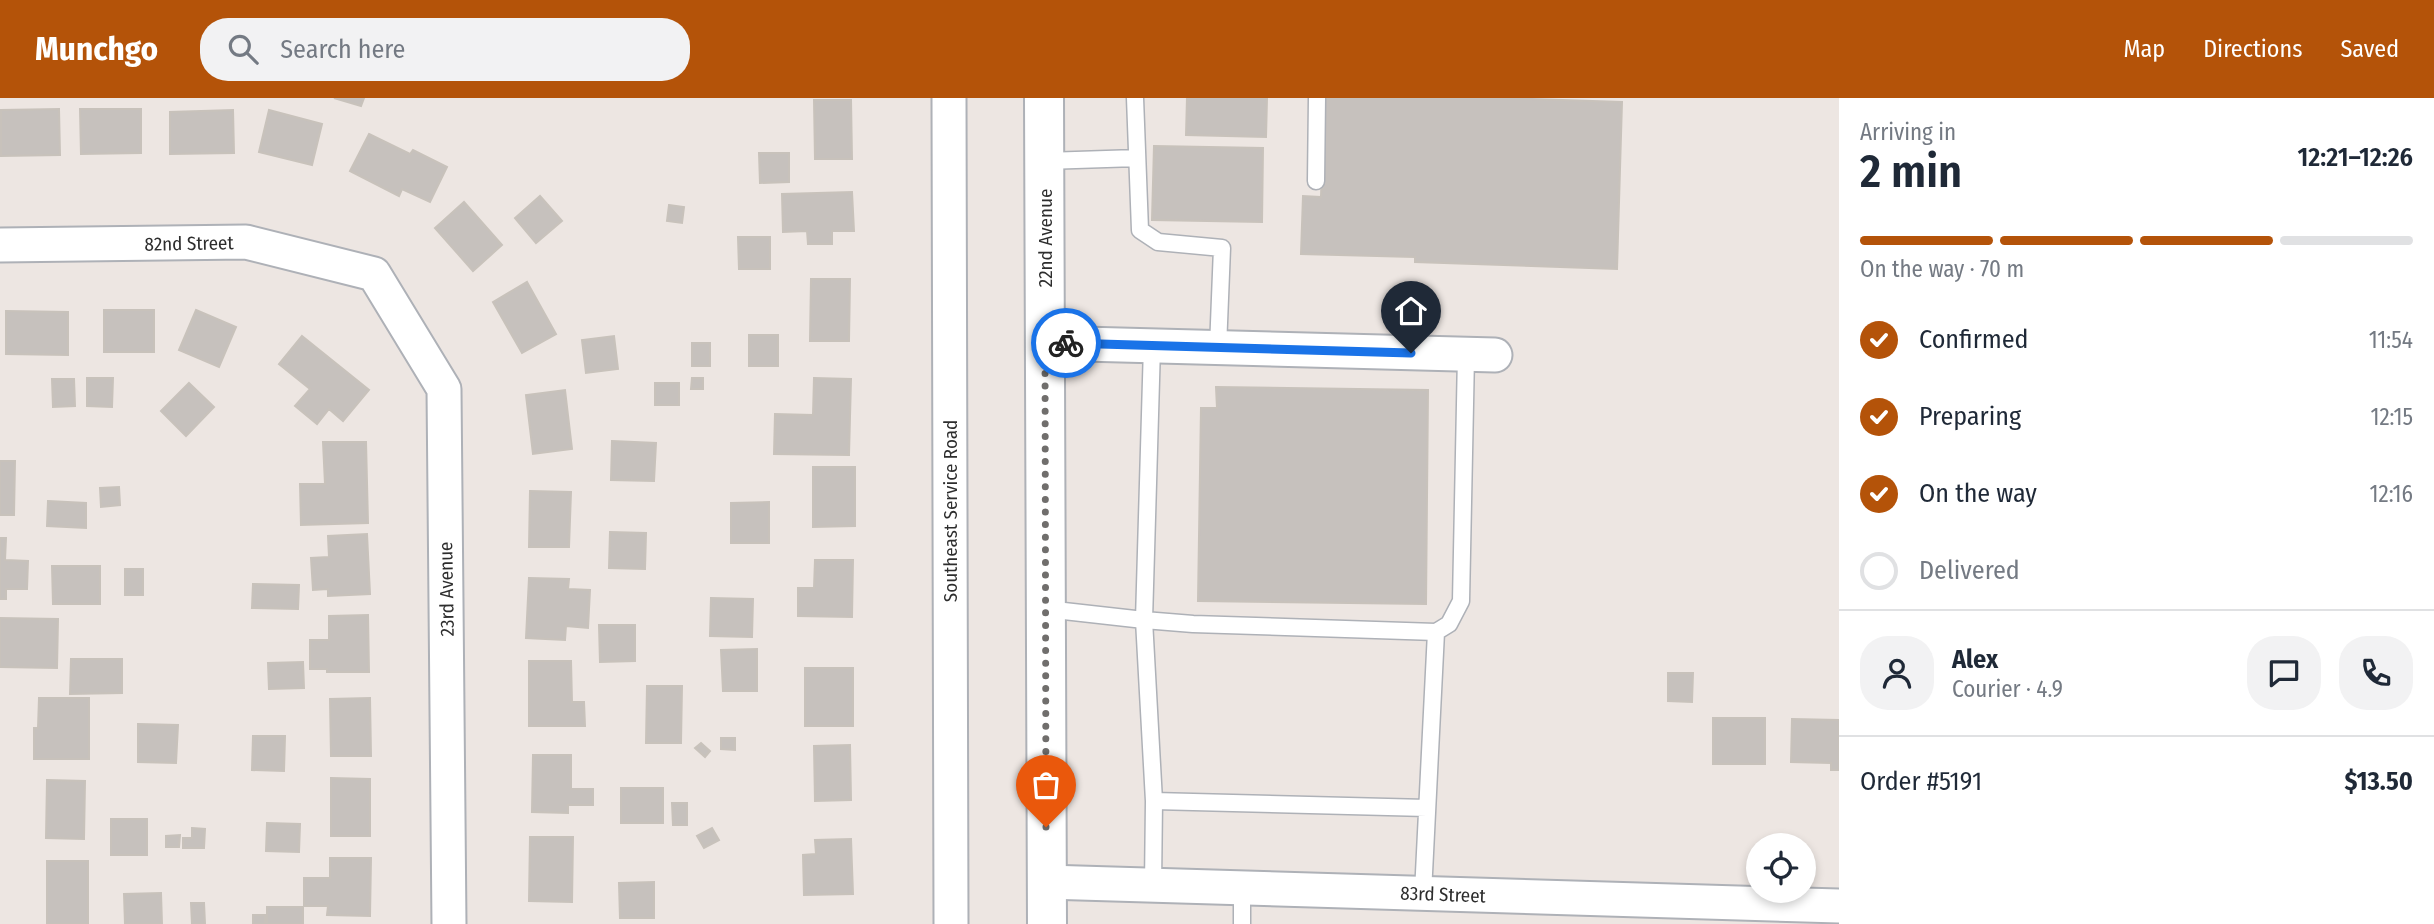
<!DOCTYPE html>
<meta charset="utf-8">
<style>
body{margin:0;font-family:"Fira Sans Condensed",sans-serif;background:#f2f2f3;color:#1f2937;height:100vh;display:flex;flex-direction:column;font-size:26px;white-space:nowrap}
*{box-sizing:border-box;margin:0}
p{font-size:23px;color:#747a83}
.icon{flex:none;width:38px;height:38px;fill:none;stroke:currentColor;stroke-width:2;stroke-linecap:round;stroke-linejoin:round}
.map{position:relative;flex:1;overflow:hidden}
.side{display:flex;flex-direction:column;background:#fff;width:595px}
.side>*{flex:none}
.fabs{position:absolute;left:1746px;top:735px;display:grid;gap:14px}
.fabs a{display:grid;place-items:center;width:70px;height:70px;border-radius:50%;background:#fff;box-shadow:0 4px 10px #0003;font-size:35px}
.pin{position:absolute;display:grid;place-items:center;width:60px;height:60px;color:#fff;margin:-72px -30px;border-radius:50% 50% 50% 0;rotate:-45deg;box-shadow:0 0 7px #0007}
.pin .icon{rotate:45deg}
.courier{position:absolute;display:grid;place-items:center;width:70px;height:70px;margin:-35px;border:5px solid #1a73e8;border-radius:50%;background:#fff;color:#222;box-shadow:0 2px 9px #0007}
.overview em{font-style:normal;font-weight:600}
.overview div{display:flex;flex-direction:column-reverse}
.overview{display:flex;align-items:center;justify-content:space-between;height:119px;padding:0 21px}
h1{font-size:46px;font-weight:600;line-height:52px}
.bar{display:grid;grid-template-columns:repeat(4,1fr);gap:10px 7px;align-content:center;height:84px;padding:0 21px}
.bar i{height:9px;border-radius:5px;background:#e0e1e3}
.bar .active{background:#b45309}
.bar p{grid-column:span 4}
.line{display:flex;align-items:center;gap:18px;padding:0 21px;border-top:2px solid #e0e1e3}
.line div{flex:1}
.round{display:grid;place-items:center;flex:none;width:74px;height:74px;border-radius:28px;background:#f2f2f3}
ol{padding:0 21px;list-style:none}
li{display:flex;align-items:center;gap:21px;height:77px}
li p{margin-inline-start:auto}
li .icon{padding:7px;border-radius:50%;background:#b45309;color:#fff;stroke-width:4}
li:last-child{color:#747a83}
li i{width:38px;height:38px;border:4px solid #e0e1e3;border-radius:50%}
header{display:flex;align-items:center;gap:42px;box-sizing:border-box;height:98px;padding:0 35px;background:#b45309;color:#fff}
header strong{font-size:33px}
nav{display:flex;gap:38px;margin-inline-start:auto;font-size:24px}
.search{width:490px;height:63px;background:#f2f2f3;display:flex;align-items:center;gap:18px;box-sizing:border-box;padding:0 24px;border-radius:28px;color:#747a83;font-size:26px}
main{display:flex;flex:1;min-height:0}
.map>svg:first-child{display:block}
</style>
<header>
<strong>Munchgo</strong>
<div class="search"><svg class="icon" aria-label="search" viewBox="0 0 24 24"><circle cx="10" cy="10" r="6"/><path d="M15 15l6 6"/></svg>Search here</div>
<nav><a>Map</a><a>Directions</a><a>Saved</a></nav>
</header>
<main>
<div class="map">
<svg width="1839" height="826" viewBox="0 0 1839 826">
<rect width="100%" height="100%" fill="#ede6e2"/>
<path fill="#c6c1bd" stroke="#c8c2bb" stroke-width="2" d="M334,0h30l-3,8z
M1187,0h80l-1,39 -80,-2z
M1324,0h178l120,4 -5,167 -202,-7v-5l-114,-3 2,-58 18,1z
M814,2h37l1,59h-37z
M59,11l1,46 -59,1v-46z
M80,11h61v44l-60,1z
M233,12l1,43 -64,1v-42z
M269,12l53,14 -10,41 -53,-13z
M369,36l41,20 3,-4 34,17 -17,35 -28,-13 -3,7 -49,-25z
M1154,48l109,2 -1,74 -110,-2z
M759,55h30v29l-29,1z
M852,94l2,39h-22v13h-24l-1,-13 -24,1 -1,-38z
M540,98l22,25 -26,22 -21,-25z
M464,104l38,43 -29,26 -38,-43z
M669,107l15,2 -2,16 -15,-2z
M738,139h32v32h-31z
M811,181h39l-1,62h-39z
M527,184l29,52 -34,19 -29,-51z
M104,212h50v42h-50z
M196,212l40,17 -17,40 -40,-17z
M6,213l62,1v43l-62,-1z
M749,237h29v31h-29z
M302,238l67,54 -26,31 -14,-12 -12,15 -22,-18 15,-17 -31,-25z
M614,238l4,33 -32,4 -4,-33z
M692,245h18v23h-18z
M87,280h26l-1,29 -25,-1z
M692,280h11v11h-12z
M814,280l37,1 -2,76 -75,-1 1,-40 38,1z
M52,281h22l1,27 -22,1z
M189,285l25,24 -28,29 -25,-25z
M655,285h24v22h-24z
M1216,289l212,3 -2,214 -228,-3 3,-193h16z
M565,292l7,59 -39,5 -7,-59z
M612,343l44,2 -2,38 -43,-1z
M323,344h43l2,81 -67,2 -1,-41h25z
M0,363h15l-1,54h-14z
M813,369h42v59l-42,1z
M119,389l1,18 -19,2 -1,-19z
M530,393l41,1 -2,55h-40z
M48,403l38,2v25l-39,-2z
M769,404v41h-38v-40z
M610,434l36,1 -1,36 -36,-1z
M367,436l3,60 -42,2v-7l-15,1 -2,-32 18,-1 -1,-21z
M0,440h6l-1,22 23,1 -1,28h-21v10h-6z
M815,462h38l-1,57 -54,-1v-28h16z
M52,468h48v38h-47z
M125,471h18v26h-18z
M529,480l40,1 -1,10 22,1 -2,38 -22,-2 -1,14 -39,-2z
M253,486l46,1 -1,24 -46,-1z
M711,500l42,1 -1,38 -42,-1z
M368,517l1,57h-42v-3h-17v-29h19v-24z
M0,520l58,1 -1,49 -57,-1z
M599,527h36v36l-35,1z
M757,551v42h-34l-2,-41z
M71,561h51v34l-52,1z
M529,563h42l1,41h12l1,24h-56z
M303,564l1,26 -35,1 -1,-26z
M805,570h48v58h-48z
M1668,575h25l-1,29 -24,-1z
M647,588h35l-1,57h-35z
M39,600h50v61h-55v-31h4z
M370,600l1,58h-40l-1,-57z
M1713,620h52v46h-52z
M1792,621l47,1v50h-8v-7l-40,-1z
M138,626l40,1 -2,38 -38,-1z
M253,638h32l-1,35 -32,-1z
M721,640h14v12l-14,-1z
M701,645l9,8 -5,6 -10,-9z
M850,647l1,55 -36,1 -1,-55z
M533,657h38v34h22v16h-25v8l-36,-1z
M331,680l39,1v57h-39z
M47,682l38,1 -1,58 -38,-1z
M621,690h42v35h-42z
M672,705h15v22h-14z
M111,721h36v36h-36z
M267,725l33,1 -1,28 -33,-1z
M192,730l13,1 -1,19h-21v-10h9z
M712,730l7,12 -15,8 -7,-12z
M180,737l-1,12h-13v-11z
M530,739h43l-1,65 -43,-1z
M851,741l2,55 -49,1 -1,-40 13,-1 -1,-14z
M330,760h41l-1,58 -43,-1 1,-9h-24v-28h26z
M47,763h41v63h-41z
M654,784v36h-34l-1,-35z
M161,795l1,31h-37l-1,-30z
M191,805h13l1,21h-13z
M267,809h36v17h-36z
M253,817h12v9h-12z"/>
<g fill="none" stroke-linecap="round" stroke-linejoin="round">
<defs>
<path id="lane" d="M1135,0l5,132 18,12 64,6 -4,100
M1045,63l92,-3
M1316,83l1,-83
M1152,248l-8,274 49,4 243,8
M1046,511l98,11 10,181 -1,84
M1154,703l273,7
M1423,795l13,-261 13,-8 12,-23 5,-246
M1242,826v-36"/>
<path id="street" d="M949,0l2,826
M0,147l246,-3 128,32 70,115 5,535
M1045,245l450,12
M1046,784l793,24"/>
<path id="secondary" d="M1044,0l3,826"/>
</defs>
<use href="#lane" stroke="#aeb1b7" stroke-width="19"/>
<use href="#street" stroke="#aeb1b7" stroke-width="37"/>
<use href="#secondary" stroke="#aeb1b7" stroke-width="42"/>
<use href="#lane" stroke="#fff" stroke-width="16"/>
<use href="#street" stroke="#fff" stroke-width="33"/>
<use href="#secondary" stroke="#fff" stroke-width="38"/>
</g>
<g fill="none" stroke-linecap="round" stroke-linejoin="round">
<path stroke="#706e6c" stroke-width="7" stroke-dasharray="0 12.6" d="M1046,729l-1,-484h21"/>
<path stroke="#1a73e8" stroke-width="9" d="M1066,245l345,10"/>
</g>
<g text-anchor="middle" stroke-width="7" stroke-linejoin="round" paint-order="stroke">
<g font-size="19" fill="#2d2d2d" stroke="#fff">
<text transform="translate(1045 140) rotate(-90)" y="7">22nd Avenue</text>
<text transform="translate(189 145) rotate(-1)" y="7">82nd Street</text>
<text transform="translate(950 413) rotate(-90)" y="7">Southeast Service Road</text>
<text transform="translate(446 491) rotate(-91)" y="7">23rd Avenue</text>
<text transform="translate(1443 796) rotate(2)" y="7">83rd Street</text>
</g>
</g>
</svg>
<div class="fabs">
<a><svg class="icon" aria-label="locate" viewBox="0 0 24 24"><circle cx="12" cy="12" r="6"/><path d="M12 2v4M12 18v4M2 12h4M18 12h4"/></svg></a>
</div>
<div class="pin" style="left:1046px;top:729px;background:#ea580c"><svg class="icon" aria-label="bag" viewBox="0 0 24 24"><path d="M5 8h14l-1 12H6zM9 8a3 3 0 0 1 6 0"/></svg></div>
<div class="pin" style="left:1411px;top:255px;background:#1f2937"><svg class="icon" aria-label="home" viewBox="0 0 24 24"><path d="M3 11l9-7 9 7M6 9v11h12V9"/></svg></div>
<div class="courier" style="left:1066px;top:245px"><svg class="icon" aria-label="bike" viewBox="0 0 24 24"><circle cx="6" cy="16" r="4"/><circle cx="18" cy="16" r="4"/><path d="M6 16l4-8h5l3 8M10 8l3 8H6M13 5h3"/></svg></div>
</div>
<section class="side">
<div class="overview"><div><h1>2 min</h1><p>Arriving in</p></div><em>12:21–12:26</em></div>
<div class="bar"><i class="active"></i><i class="active"></i><i class="active"></i><i></i><p>On the way · 70 m</p></div>
<ol>
<li><svg class="icon" aria-label="check" viewBox="0 0 24 24"><path d="M5 12l5 5 9-10"/></svg>Confirmed<p>11:54</p></li>
<li><svg class="icon" aria-label="check" viewBox="0 0 24 24"><path d="M5 12l5 5 9-10"/></svg>Preparing<p>12:15</p></li>
<li><svg class="icon" aria-label="check" viewBox="0 0 24 24"><path d="M5 12l5 5 9-10"/></svg>On the way<p>12:16</p></li>
<li><i></i>Delivered</li>
</ol>
<div class="line" style="height:126px"><a class="round"><svg class="icon" aria-label="person" viewBox="0 0 24 24"><circle cx="12" cy="8" r="4"/><path d="M4 21q1-7 8-7t8 7"/></svg></a><div><b>Alex</b><p>Courier · 4.9</p></div><a class="round"><svg class="icon" aria-label="chat" viewBox="0 0 24 24"><path d="M4 5h16v11H9l-5 4z"/></svg></a><a class="round"><svg class="icon" aria-label="phone" viewBox="0 0 24 24"><path d="M5 4h4l2 5-3 2q2 4 5 5l2-3 5 2v4C11 20 4 13 5 4z"/></svg></a></div>
<div class="line" style="height:91px"><div>Order #5191</div><b>$13.50</b></div>
</section>
</main>
